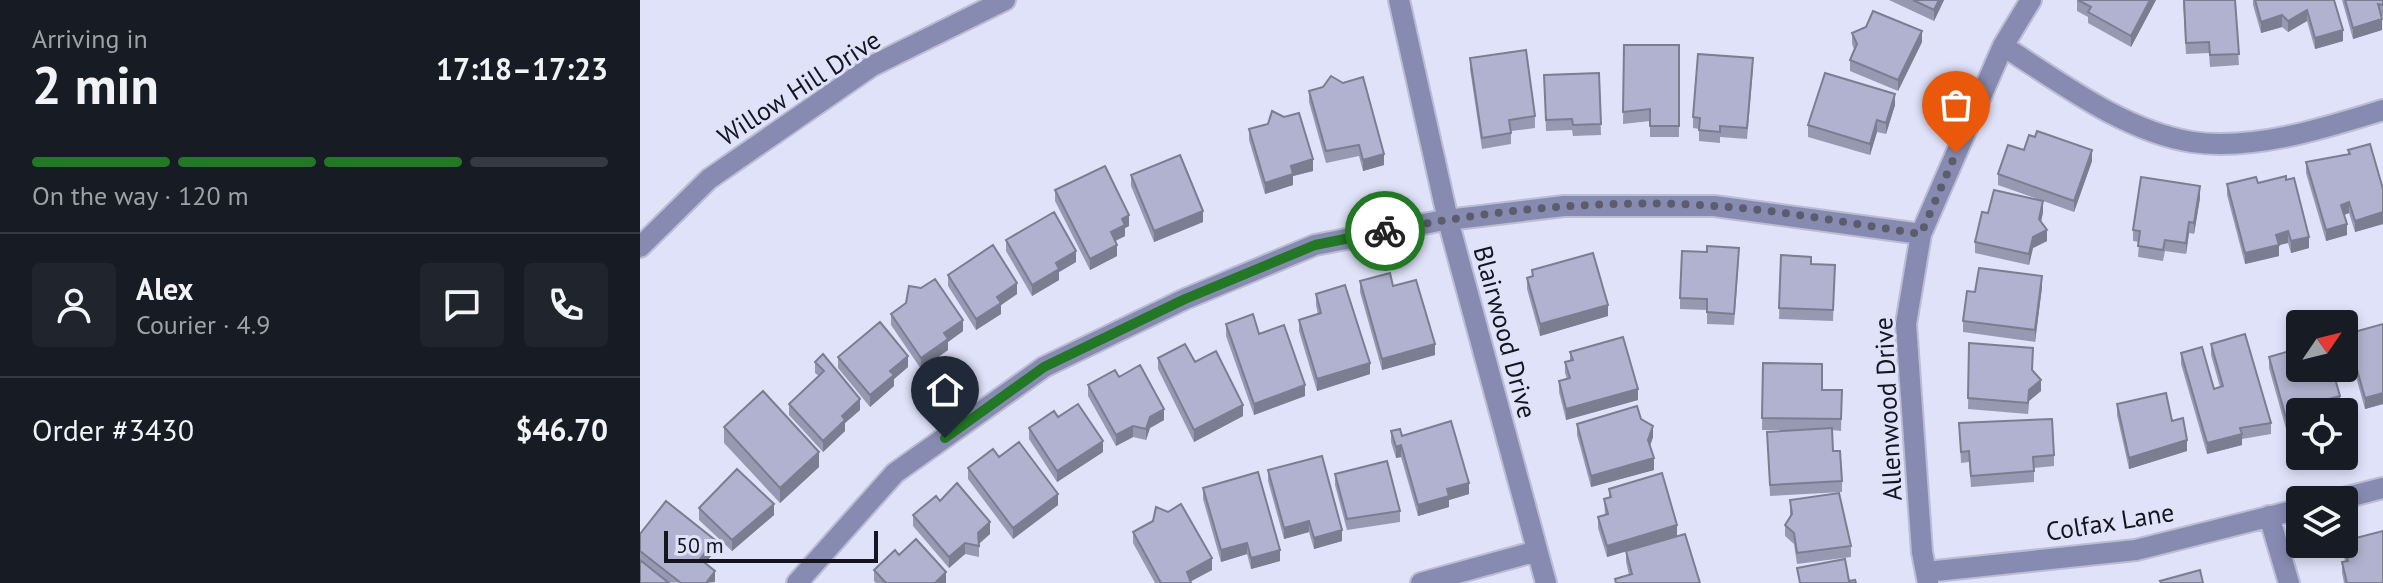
<!DOCTYPE html>
<meta charset="utf-8">
<style>
body{margin:0;font-family:"PT Sans",sans-serif;background:#20242c;color:#f1f3f6;height:100vh;display:flex;flex-direction:column;font-size:30px;white-space:nowrap}
*{box-sizing:border-box;margin:0}
p{font-size:26px;color:#9ea1a6}
.icon{flex:none;width:44px;height:44px;fill:none;stroke:currentColor;stroke-width:2;stroke-linecap:round;stroke-linejoin:round}
.map{position:relative;flex:1;overflow:hidden}
.sheet{display:flex;flex-direction:column;background:#171b24;width:640px}
.sheet>*{flex:none}
.needle{width:52px;rotate:55deg}
.fabs{position:absolute;left:1646px;top:310px;display:grid;gap:16px}
.fabs a{display:grid;place-items:center;width:72px;height:72px;border-radius:8px;background:#171b24;box-shadow:0 4px 12px #0003;font-size:40px}
.scale{position:absolute;left:24px;bottom:20px;width:214px;box-sizing:border-box;padding-left:8px;border:4px solid #14151f;border-top:0;font-size:22px;line-height:28px;white-space:nowrap;color:#14151f;-webkit-text-stroke:6px #e0e2fa;paint-order:stroke}
.pin{position:absolute;display:grid;place-items:center;width:68px;height:68px;color:#fff;margin:-82px -34px;border-radius:50% 50% 50% 0;rotate:-45deg;box-shadow:0 0 8px #0007}
.pin .icon{rotate:45deg}
.courier{position:absolute;display:grid;place-items:center;width:80px;height:80px;margin:-40px;border:6px solid #227824;border-radius:50%;background:#fff;color:#222;box-shadow:0 2px 10px #0007}
.head em{font-style:normal;font-weight:800}
.head div{display:flex;flex-direction:column-reverse}
.head{display:flex;align-items:center;justify-content:space-between;height:136px;padding:0 32px}
h1{font-size:52px;font-weight:800;line-height:60px}
.bar{display:grid;grid-template-columns:repeat(4,1fr);gap:12px 8px;align-content:center;height:96px;padding:0 32px}
.bar i{height:10px;border-radius:6px;background:#363941}
.bar .active{background:#227824}
.bar p{grid-column:span 4}
.line{display:flex;align-items:center;gap:20px;padding:0 32px;border-top:2px solid #363941}
.line div{flex:1}
.round{display:grid;place-items:center;flex:none;width:84px;height:84px;border-radius:8px;background:#20242c}
main{display:flex;flex:1;min-height:0}
.map>svg:first-child{display:block}
</style>
<main>
<section class="sheet">
<div class="head"><div><h1>2 min</h1><p>Arriving in</p></div><em>17:18–17:23</em></div>
<div class="bar"><i class="active"></i><i class="active"></i><i class="active"></i><i></i><p>On the way · 120 m</p></div>
<div class="line" style="height:144px"><a class="round"><svg class="icon" aria-label="person" viewBox="0 0 24 24"><circle cx="12" cy="8" r="4"/><path d="M4 21q1-7 8-7t8 7"/></svg></a><div><b>Alex</b><p>Courier · 4.9</p></div><a class="round"><svg class="icon" aria-label="chat" viewBox="0 0 24 24"><path d="M4 5h16v11H9l-5 4z"/></svg></a><a class="round"><svg class="icon" aria-label="phone" viewBox="0 0 24 24"><path d="M5 4h4l2 5-3 2q2 4 5 5l2-3 5 2v4C11 20 4 13 5 4z"/></svg></a></div>
<div class="line" style="height:104px"><div>Order #3430</div><b>$46.70</b></div>
</section>
<div class="map">
<svg width="1743" height="583" viewBox="0 0 1743 583">
<rect width="100%" height="100%" fill="#e0e2fa"/>
<g fill="none" stroke-linecap="round" stroke-linejoin="round">
<defs>
<path id="minor" d="M759,0l49,220 98,363
M1363,46c57,36 120,85 189,96 62,9 133,-14 191,-32
M0,247l69,-68 163,-113 133,-66
M1696,500l47,-12
M1629,516l20,67
M1286,572l210,-22 164,-41
M157,583l98,-110 149,-106 141,-68 130,-54 124,-24 125,-15h150l207,28
M781,583l116,-32
M1288,583l-6,-31 -16,-228 15,-90 82,-188 28,-46"/>
</defs>
<use href="#minor" stroke="#bbbdd3" stroke-width="24"/>
<use href="#minor" stroke="#888bb1" stroke-width="20"/>
</g>
<path fill="#9799b2" d="M1249,0h55l-10,21z
M1437,0h79l-25,47 -43,-24v-6l-11,-6z
M1543,0h52l4,65 -29,2 -1,-14 -23,1z
M1613,0h81l9,41 -28,8 -8,-28 -19,11 -6,-5 -21,6 -8,-28z
M1702,0h41v16l-2,-1 1,15 -29,9z
M1212,33l70,9 -24,49 -48,-20v-11l4,-11 -2,-5z
M984,45h55v92h-29v-16l-27,3z
M830,58l65,58v12l-24,3v13l-29,5 -12,-80z
M1113,69l-6,70 -27,-2v6l-21,-2v-12l-6,-1v-11z
M959,73l2,62 -28,1 -1,-6 -26,1 -2,-56z
M669,91l75,74 -21,6 -4,-15 -33,7 -17,-61z
M1255,105l-9,29 -9,-2 -7,23 -62,-18v-12z
M609,129l64,42 -20,5v9l-28,9 -16,-54z
M1384,150l68,11 -18,51 -76,-27v-11z
M1708,150l35,39v35l-28,8 -6,-19 -5,2 3,20 -21,6 -20,-68v-11l42,-8z
M491,175l72,47 -49,20 -23,-56z
M1618,183l51,65 -18,5 -3,-10 -9,2v11l-34,8 -18,-69v-11z
M415,190l74,36 -4,2v8l-10,5 2,15 -27,14 -35,-69z
M1560,198l-6,36 -5,-1 -3,21 -21,-3 -2,10 -25,-4 1,-15 -6,-1v-11z
M1403,212l-2,10 6,19 -14,7 -4,17 -54,-12v-11l13,-29z
M366,240l70,22 -17,10v8l-27,16 -26,-45z
M1067,252l32,7 -5,66 -27,-1v-14l-27,-1v-11z
M1141,255l30,9 24,1 -2,56 -54,-2z
M892,270l76,46 -68,20 -13,-47v-11l5,-2z
M308,275l69,19 -16,11v9l-25,16 -28,-44z
M720,281l33,5 42,69 -53,15 -22,-78z
M1402,287l-7,55 -72,-10v-11l12,-29z
M676,294l54,80 -53,17 -18,-60v-11l19,-6 -2,-9z
M251,314l72,17 -15,11v8l-27,19 -30,-44z
M586,324l33,10 46,62 -51,19 -28,-79z
M1743,324v80l-18,5 -18,-64v-11z
M1329,343l64,27 8,21 -12,10 -1,13 -60,-5z
M1571,344l60,79v11l-29,5v6l-35,9 -26,-90v-11l33,36 6,-2 -9,-32z
M930,352l68,48 -72,20 -7,-28v-11l8,-2 -2,-6v-11l5,-2z
M198,357l70,10 -14,12v7l-24,21 -32,-39z
M1629,357l71,50 -40,5v20l-12,4 -19,-68z
M518,358l37,4 48,54 -49,26 -36,-73z
M175,362l45,48 -15,13v8l-22,21 -34,-37v-11l30,-28 -4,-3z
M1123,363l59,27h20l-1,41 -9,-1 1,21 9,30v11l-72,4 -3,-64 33,-2h-38z
M479,377l45,43 -14,8 -4,12 -13,-3 -17,9 -28,-50v-11z
M1477,404l55,17 15,30 -58,18 -12,-54z
M418,417l45,35 -46,30 -28,-43v-11z
M1001,419l12,18 -3,9 4,24 -63,17 -14,-52v-11z
M1319,423l95,32v11l-20,2v14l-63,5 -2,-25 -8,1z
M84,427l95,40 -39,36 -56,-60z
M751,431l11,5 67,58 -20,6v7l-31,9 -17,-59 -5,1 -5,-16z
M359,457l59,48 -45,34 -45,-60v-11z
M628,470l74,71 -28,8 -5,-17 -25,7 -16,-58z
M695,474l65,37v11l-53,8 -12,-45z
M563,488l77,73 -29,8 -4,-15 -26,8 -18,-63z
M969,489l68,47 23,47h-85v-4l14,-4 -3,-13v-11l5,-1 -24,7 -9,-29v-11l7,-2 -1,-16 5,-2z
M1150,500l61,46v11l-54,7 -3,-20 -9,-8v-11l5,-9z
M300,501l50,33 -11,10v13l-14,-3 -16,14 -36,-42v-11z
M59,508l75,7 -42,36 -33,-31z
M493,532l79,38 -22,12 1,1h-36l-22,-40z
M0,534l75,17 -10,12 10,19 -75,1z
M1703,544h1l39,39h-39l-2,-10v-11l3,-1 -2,-9z
M259,555l47,28h-70l-2,-2v-11z"/>
<path fill="#7b7d91" d="M1299,0h5l-10,21v-11z
M1510,0h6l-25,47v-11z
M1667,10v11l-19,11v-11z
M1642,15v12l-21,6v-11z
M1742,19v11l-29,9v-11z
M1703,30v11l-28,8v-11z
M1282,31v11l-24,49v-11z
M1255,94v11l-9,29v-11z
M1237,120v12l-7,23v-11z
M1452,150v11l-18,51v-11z
M744,154v11l-21,6v-11z
M673,159v12l-20,5v9l-28,9v-11l26,-17z
M1560,186v12l-6,36v-11z
M1403,201v11l-4,18v-11z
M1709,202v11l-8,3v-11z
M563,211v11l-49,20v-11z
M1743,212v12l-28,8v-11z
M489,215v11l-4,2v8l-14,7v-11l11,-13z
M1549,222v11l-3,21v-11z
M1707,224v11l-21,6v-11z
M1407,230v11l-14,7 -4,17v-11l4,-17z
M1648,231v12l-9,2v11l-34,8v-11l31,-18z
M1669,237v11l-18,5v-12z
M477,245v11l-27,14v-11z
M436,251v11l-17,10v8l-27,16v-11l24,-22z
M1402,276v11l-7,55v-12z
M377,283v11l-16,11v9l-25,16v-11l21,-22z
M968,305v11l-68,20v-12z
M323,320v11l-15,11v8l-27,19v-11l23,-25z
M795,344v11l-53,15v-11z
M268,356v11l-14,12v7l-24,21v-12l20,-24z
M730,363v11l-53,17v-12z
M1401,380v11l-12,10 -1,13 1,-24z
M665,385v11l-51,19v-11z
M998,389v11l-72,20v-11z
M1743,393v11l-18,5v-11z
M1700,396v11l-20,5h-6v-9z
M220,399v11l-15,13v8l-22,21v-11l19,-25z
M603,405v11l-49,26v-12z
M524,409v11l-14,8 -4,12v-11l4,-12z
M1660,421v11l-12,4v-11z
M493,426v11l-17,9v-11z
M1013,426v11l-5,14v-11z
M1602,434v11l-35,9v-11z
M1547,440v11l-58,18v-11z
M463,441v11l-46,30v-11z
M761,445v12l-5,1v-11z
M179,452v15l-39,36v-15z
M1014,458v12l-63,17v-11z
M829,483v11l-20,6v7l-31,9v-11l29,-16z
M418,494v11l-45,34v-11z
M134,504v11l-42,36v-11z
M669,521v11l-25,7v-11z
M350,522v12l-12,10v-11z
M1037,525v11l-70,21v-11z
M702,530v11l-28,8v-11z
M75,540v11l-15,19v-11z
M325,543v11l-16,14v-11z
M607,543v11l-26,8v-12z
M640,550v11l-29,8v-11z
M572,558v12l-25,13v-11z
M75,571v11l-9,1z
M306,572v11h-11z"/>
<path fill="#b0b2cf" stroke="#7b7d91" stroke-width="2" d="M1273,0h26l-5,10z
M1438,0h72l-19,36 -43,-24 3,-5z
M1544,0h51l4,54 -29,1 -1,-13 -23,1z
M1615,0h79l9,30 -28,8 -8,-28 -19,11 -6,-6 -21,7z
M1705,0h38v5l-5,-1 4,15 -29,9z
M1233,11l49,20 -24,49 -48,-20 7,-16 -5,-11 14,-6z
M984,45h55v81h-29v-17l-27,3z
M886,50l9,66 -26,4 2,13 -29,5 -12,-80z
M1058,54l55,4 -6,70 -27,-2v6l-21,-2 1,-12 -7,-1z
M959,73l2,51 -28,1 -1,-6 -26,1 -2,-45z
M1185,73l70,21 -9,29 -9,-3 -7,24 -62,-19z
M691,76l12,7 20,-6 21,77 -21,6 -4,-15 -33,6 -17,-60 14,-4z
M632,111l12,6 15,-4 14,46 -22,7 2,8 -28,9 -16,-54 19,-5z
M1397,131l55,19 -18,51 -76,-27 10,-29 16,5 5,-15 6,2z
M1730,144l13,45v23l-28,9 -6,-19 -8,3 6,19 -21,6 -20,-68 44,-8 -2,-4z
M540,155l23,56 -49,20 -23,-56z
M465,166l24,49 -7,4 3,6 -14,7 6,13 -27,14 -35,-69z
M1646,176v4l8,-2 15,59 -18,4 -3,-10 -12,4 3,10 -34,8 -18,-69 29,-7 2,6z
M1501,177l59,9 -6,37 -5,-1 -3,21 -21,-3 -2,10 -25,-4 2,-15 -7,-1z
M1354,190l49,11 -4,18 8,11 -14,7 -4,17 -54,-12 7,-30 6,1z
M414,212l22,39 -20,12 3,6 -27,16 -26,-45z
M353,245l24,38 -20,14 4,6 -25,16 -28,-44z
M1067,246l32,2 -5,66 -27,-2v-13l-27,-1 2,-47 25,1z
M953,253l15,52 -68,19 -13,-46 6,-2 -1,-6z
M1141,255l30,2v7l24,1 -2,45 -54,-2z
M1339,268l63,8 -7,54 -72,-9 4,-30 8,1z
M750,273l3,13 23,-6 19,64 -53,15 -22,-78z
M295,279l28,41 -19,13 4,6 -27,19 -30,-44 15,-11 3,-17 12,2z
M705,285l25,78 -53,16 -18,-59 22,-7 -5,-19z
M613,314l6,20 25,-9 21,60 -51,19 -28,-80z
M240,322l28,34 -18,15 4,4 -24,20 -32,-38z
M1743,324v69l-18,5 -18,-64z
M1605,334l26,89 -31,5 2,6 -35,9 -26,-90 21,-6 12,42 9,-3 -12,-42z
M983,337l15,52 -72,20 -7,-28 11,-3 -5,-16 8,-2 -3,-8z
M1329,343l64,5 -1,22 9,10 -12,10 -1,13 -60,-5z
M545,344l10,18 21,-11 27,54 -49,25 -36,-72z
M1660,348v20h32l8,28 -26,7 2,9h-16v9l-12,4 -19,-68z
M183,354l37,45 -18,17 3,4 -22,21 -34,-37 35,-33 -9,-9z
M1123,363l59,1v26h20l-1,29 -79,-1z
M500,365l24,44 -14,8 -4,12 -13,-3 -17,9 -28,-50 27,-15 4,7z
M123,391l56,61 -39,36 -56,-61z
M1526,393l6,28 11,-3 4,22 -58,18 -12,-54z
M438,404l25,37 -46,30 -28,-43 25,-17 4,6z
M997,406l4,13 12,7 -5,14 6,18 -63,18 -14,-52z
M1412,419l2,36 -21,2 1,14 -63,5 -2,-25 -8,1 -2,-29z
M811,421l18,62 -22,6 2,7 -31,9 -17,-60 -5,2 -5,-16 9,-2 2,7z
M1192,428l1,23h7l2,30 -72,4 -3,-53z
M379,442l39,52 -45,34 -45,-60 25,-19 6,8z
M682,456l20,74 -28,8 -5,-17 -25,7 -16,-58z
M747,461l13,50 -53,8 -12,-45z
M97,469l37,35 -42,36 -33,-32z
M618,472l22,78 -29,8 -4,-15 -26,7 -18,-62z
M1022,473l15,52 -70,21 -9,-29 10,-3 -4,-15 7,-2 -2,-8z
M317,483l33,39 -12,11 1,13 -14,-3 -16,14 -36,-42 23,-19 4,5z
M1199,493l12,53 -54,7 -3,-20 -9,-8 7,-11 -2,-14z
M26,501l49,39 -15,19 15,12 -9,12h-25l-41,-32v-17z
M541,504l31,54 -25,14 4,11h-30l-28,-51 20,-11 3,-14 12,5z
M1743,531v52h-36l-5,-21 6,-1 -4,-20z
M1045,534l15,49h-84l-1,-4 17,-5 -6,-23z
M276,539l30,33 -11,11h-49l-12,-13 21,-20 4,5z
M1205,559l4,22 6,-1 1,3h-56l-3,-15z
M0,560l29,23h-29z
M1560,570l3,13h-42l-1,-2z"/>
<g fill="none" stroke-linecap="round" stroke-linejoin="round">
<path stroke="#5b5d6c" stroke-width="8" stroke-dasharray="0 14.4" d="M745,231c107,-21 220,-33 329,-25 69,4 139,18 207,28l35,-81"/>
<path stroke="#227824" stroke-width="10" d="M305,438l99,-71 141,-68 130,-54 70,-14"/>
</g>
<g text-anchor="middle" stroke-width="6" stroke-linejoin="round" paint-order="stroke">
<g font-size="26" fill="#14151f" stroke="#e0e2fa">
<text transform="translate(159 88) rotate(-33)" y="9">Willow Hill Drive</text>
<text transform="translate(865 332) rotate(75)" y="9">Blairwood Drive</text>
<text transform="translate(1248 409) rotate(-93)" y="9">Allenwood Drive</text>
<text transform="translate(1470 522) rotate(-9)" y="9">Colfax Lane</text>
</g>
</g>
</svg>
<div class="fabs">
<a><svg class="needle" viewBox="-14 -14 28 28"><path d="M0-13l5 13h-10z" fill="#e53935"/><path d="M0 13l5-13h-10z" fill="#9ea1a6"/></svg></a>
<a><svg class="icon" aria-label="locate" viewBox="0 0 24 24"><circle cx="12" cy="12" r="6"/><path d="M12 2v4M12 18v4M2 12h4M18 12h4"/></svg></a>
<a><svg class="icon" aria-label="layers" viewBox="0 0 24 24"><path d="M12 4l9 5-9 5-9-5zM3 14l9 5 9-5"/></svg></a>
</div>
<div class="scale">50 m</div>
<div class="pin" style="left:1316px;top:153px;background:#ea580c"><svg class="icon" aria-label="bag" viewBox="0 0 24 24"><path d="M5 8h14l-1 12H6zM9 8a3 3 0 0 1 6 0"/></svg></div>
<div class="pin" style="left:305px;top:438px;background:#1f2937"><svg class="icon" aria-label="home" viewBox="0 0 24 24"><path d="M3 11l9-7 9 7M6 9v11h12V9"/></svg></div>
<div class="courier" style="left:745px;top:231px"><svg class="icon" aria-label="bike" viewBox="0 0 24 24"><circle cx="6" cy="16" r="4"/><circle cx="18" cy="16" r="4"/><path d="M6 16l4-8h5l3 8M10 8l3 8H6M13 5h3"/></svg></div>
</div>
</main>
